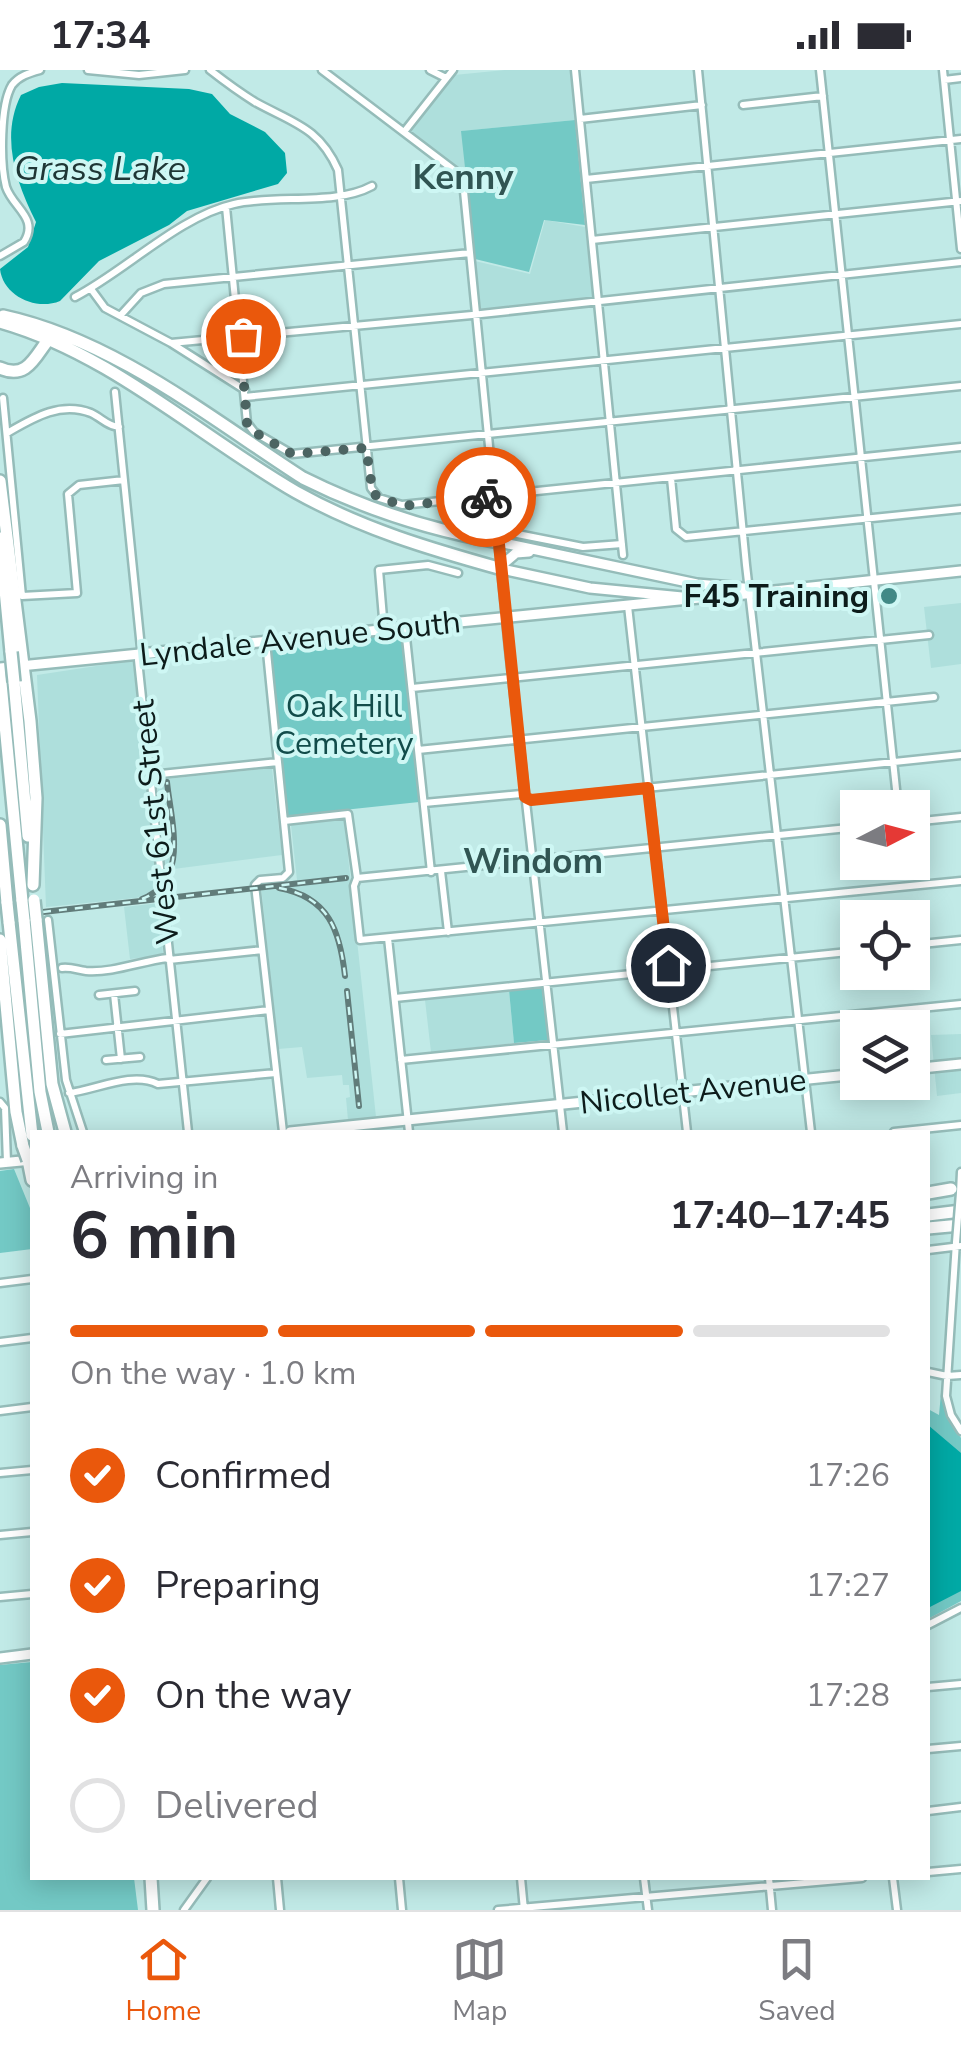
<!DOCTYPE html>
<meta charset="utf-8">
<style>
body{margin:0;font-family:"Nunito Sans",sans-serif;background:#f7f7f7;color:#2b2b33;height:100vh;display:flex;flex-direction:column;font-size:38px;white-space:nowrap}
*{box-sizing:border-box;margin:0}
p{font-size:32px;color:#7c7c81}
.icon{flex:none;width:55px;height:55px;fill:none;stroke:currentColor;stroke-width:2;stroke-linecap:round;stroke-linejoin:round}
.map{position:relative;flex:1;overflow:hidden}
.sheet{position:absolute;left:30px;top:1060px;width:900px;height:750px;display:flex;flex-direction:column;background:#fff;border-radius:0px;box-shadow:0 5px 25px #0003}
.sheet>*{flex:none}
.needle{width:65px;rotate:84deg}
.buttons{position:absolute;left:840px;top:720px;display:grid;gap:20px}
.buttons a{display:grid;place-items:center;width:90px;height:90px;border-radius:0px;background:#fff;box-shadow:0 5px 25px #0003;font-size:50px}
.pin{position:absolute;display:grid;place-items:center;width:85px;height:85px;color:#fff;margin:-42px;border:5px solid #fff;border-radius:50%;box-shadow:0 2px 10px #0007}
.courier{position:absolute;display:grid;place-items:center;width:100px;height:100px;margin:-50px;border:8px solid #ea580c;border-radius:50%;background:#fff;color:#222;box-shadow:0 2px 12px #0007}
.headline em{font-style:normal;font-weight:700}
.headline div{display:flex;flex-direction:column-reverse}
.headline{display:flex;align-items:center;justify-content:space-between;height:170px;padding:0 40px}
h1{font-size:65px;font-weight:700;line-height:75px}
.bar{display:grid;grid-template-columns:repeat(4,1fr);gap:15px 10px;align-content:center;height:120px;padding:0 40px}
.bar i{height:12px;border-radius:8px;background:#e1e1e2}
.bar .current{background:#ea580c}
.bar p{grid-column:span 4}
ol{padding:0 40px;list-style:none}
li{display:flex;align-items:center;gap:30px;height:110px}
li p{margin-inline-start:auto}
li .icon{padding:10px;border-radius:50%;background:#ea580c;color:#fff;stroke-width:4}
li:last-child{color:#7c7c81}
li i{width:55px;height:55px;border:5px solid #e1e1e2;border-radius:50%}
.status{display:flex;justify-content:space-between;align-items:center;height:70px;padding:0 50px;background:#fff;direction:ltr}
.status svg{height:28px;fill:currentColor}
.tabs{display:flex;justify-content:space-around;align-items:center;height:140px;border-top:2px solid #e1e1e2;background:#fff;font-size:28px;color:#7c7c81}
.tabs a{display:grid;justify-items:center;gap:5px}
.tabs .current{color:#ea580c}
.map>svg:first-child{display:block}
</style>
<div class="status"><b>17:34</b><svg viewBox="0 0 49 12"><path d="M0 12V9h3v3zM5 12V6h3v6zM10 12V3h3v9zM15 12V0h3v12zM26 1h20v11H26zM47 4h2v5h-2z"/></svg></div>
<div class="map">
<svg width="961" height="1840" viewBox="0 0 961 1840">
<rect width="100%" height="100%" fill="#c1eae7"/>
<path fill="#aedfdc" d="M505,0h65l5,50 -113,11 4,43 -55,-42 43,-57z
M545,150l40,7 8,71 -114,13 -4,-50 55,13z
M961,533v61l-30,4 -7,-61z
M129,591l4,1 25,225 -9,8 -13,3 -90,9 -9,-232z
M272,698l10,87 -116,15 -9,-90z
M344,749l32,298 -28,3 -2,-22 4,-1 -1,-12h-6l-1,-10 -35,3 -5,-31 -24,2 -17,-163 36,-6 -6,-55z
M160,833l3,52 -33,4 -6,-52z
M509,920l5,53 -83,9 -6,-52z
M961,964v59l-24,3 -6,-61z"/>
<path fill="#73c9c5" d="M575,50l10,105 -41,-5 -15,52 -54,-13 -14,-128z
M401,563l18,169 -132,14 -18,-169z
M542,918l6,52 -34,3 -5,-53z
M14,1099l18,44v36l-32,4v-82z
M941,1323l9,29 11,16v163l-33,18v-210l11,6z
M32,1592v216h102l4,32h-138v-245z"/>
<path fill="#00a9a5" d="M62,13l127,6 23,5 18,20 35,18 20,21 2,20 -9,11 -91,27 -18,14 -70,36 -39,40c-24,10 -57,-5 -60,-32l28,-22 8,-25c-20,-40 -36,-85 -15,-127l18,-8z
M928,1355l33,28v138l-33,17z"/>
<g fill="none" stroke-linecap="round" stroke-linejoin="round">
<defs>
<path id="minor" d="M88,0l51,5 46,-5
M210,0c14,11 29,22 45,32 38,21 64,25 83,68l33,318 8,10 23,7 559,-58
M322,0l137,104 4,7 46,469 54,482
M430,0l16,8
M575,0l48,485
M698,0l48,495 65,567
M820,0l78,738
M943,0l18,179
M944,10l17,-2
M743,35l80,-9
M580,49l122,-14
M404,62l49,-62
M586,109l375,-40
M226,137l21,216 7,9 38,22 669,-68
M592,170l369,-39
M0,186l24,-14c15,-24 -11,-34 -18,-55 -6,-24 -6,-82 6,-102 7,-9 17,-12 28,-15
M91,219l14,19 66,35 74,47
M75,227c50,-26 105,-81 159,-93 42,-10 101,2 138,-18
M120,246l21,-23 23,-9 306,-31
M171,273l301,-28 489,-53
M115,322l26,256 -3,12 50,472
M245,327l716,-73
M3,328l19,198 55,-3 -9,-99 11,-9 45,-5
M7,363c26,-15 53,-32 84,-20 11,5 16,13 28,14
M671,408l5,51 10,8 275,-28
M497,460l86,17 39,-3
M628,536l59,526
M405,558l26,244
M384,560l-5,-60 49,-5 30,8
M266,572l23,230 -6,6 -23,2 -5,5 28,247
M412,618l517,-53
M418,680l516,-53
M151,705l127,-13
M424,733l97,-9 10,6 430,-45
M284,751l64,-7 9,64 -3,8 6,54 601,-59
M912,752l49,-5
M441,801l7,61
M357,808l501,-51
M48,850l18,160 17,52
M388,868l21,194
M912,875l49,-5
M169,890l93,-10
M62,898c10,-1 15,2 24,3 28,2 55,-10 82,-13
M114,924l7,65
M99,925l36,-4
M395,928l463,-47
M60,964l209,-24
M106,990l34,-3
M401,990l560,-56
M69,1023c26,-3 63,-22 89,-9l118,-11
M0,1032l5,6 2,54
M894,1062l67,-7
M960,1123l1,-21
M956,1172l-10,154 5,19 10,16
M928,1180l33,-4
M0,1213l32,-4
M0,1272l32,-4
M928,1302l19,4 14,-1
M0,1341l32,-4
M0,1403l32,-3
M0,1465l32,-3
M0,1527l32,-3
M928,1555l33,-17
M928,1617l33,-3
M928,1679l33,-3
M928,1741l33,-4
M928,1802l33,-3
M277,1808l3,32
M399,1808l3,32
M521,1808l3,32
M644,1808l4,32
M769,1808l3,32
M893,1808l4,32
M184,1840l23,-32
M498,1840l364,-32"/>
<path id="major" d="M499,472l198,42 58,5
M502,495l14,-12 13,-1
M502,499l88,19 92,9
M717,527l244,-26
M0,598l719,-72
M912,999l49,-5
M290,1062l568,-58
M0,1093l32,-3
M0,1588l32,-4"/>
<path id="highway" d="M3,246c111,24 207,102 300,162 64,32 126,52 196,64
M0,252c110,31 199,114 296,170 66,37 134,57 206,77
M0,298c29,13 36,-15 52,-33
M0,411l30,240 6,77 -3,87
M0,468l11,114
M0,603l22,228
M14,612l14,154
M0,755l7,78
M36,849l16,165 13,48
M24,850l16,172 8,40
M9,852l23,213
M0,870l16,172 7,34
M28,1090l4,20
M928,1123l23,-4
M928,1145l33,-4
M928,1158l33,-3
M151,1808l2,32"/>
</defs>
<use href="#minor" stroke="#95bcb9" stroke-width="11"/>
<use href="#major" stroke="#95bcb9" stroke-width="14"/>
<use href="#highway" stroke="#95bcb9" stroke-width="16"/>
<use href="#minor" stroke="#fff" stroke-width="6"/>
<use href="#major" stroke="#fff" stroke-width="9"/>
<use href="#highway" stroke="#fff" stroke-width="11"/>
<defs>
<path id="rail" d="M279,818c50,9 61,43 66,88
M142,829c48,-19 29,-77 25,-117
M43,842l303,-34
M347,921l12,115"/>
</defs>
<use href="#rail" stroke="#617c7a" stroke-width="6"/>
<use href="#rail" stroke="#cef7f4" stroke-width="2.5" stroke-dasharray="8" stroke-linecap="butt"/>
<defs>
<path id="minor-bridge" d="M956,1172l4,-49"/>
<path id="highway-bridge" d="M11,582l3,30
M34,830l2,19
M22,831l2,19
M7,833l2,19
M23,1076l5,14"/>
</defs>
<use href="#minor-bridge" stroke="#95bcb9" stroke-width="11" stroke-linecap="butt"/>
<use href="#highway-bridge" stroke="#95bcb9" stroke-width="16" stroke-linecap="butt"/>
<use href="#minor-bridge" stroke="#fff" stroke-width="6"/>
<use href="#highway-bridge" stroke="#fff" stroke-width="11"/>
</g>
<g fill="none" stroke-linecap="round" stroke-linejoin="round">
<path stroke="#4c6462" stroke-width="10" stroke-dasharray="0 18" d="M243,266h-3l7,87 2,6 43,25 74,-6 7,46 29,12 84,-9"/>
<path stroke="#ea580c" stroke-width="12" d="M486,427l8,-1 31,301 6,3 117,-12 20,177"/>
</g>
<circle fill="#418986" stroke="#cef7f4" stroke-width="4" cx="889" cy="526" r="10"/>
<g text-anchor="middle" stroke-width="8" stroke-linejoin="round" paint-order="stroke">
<g font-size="32" font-weight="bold" fill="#0d1c1b" stroke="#cef7f4" text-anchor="end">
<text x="869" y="537">F45 Training</text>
</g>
<g font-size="32" fill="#0d1c1b" stroke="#cef7f4">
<text transform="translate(300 568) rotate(-6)" y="11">Lyndale Avenue South</text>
<text transform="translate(155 752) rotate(-96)" y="11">West 61st Street</text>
<text transform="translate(693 1021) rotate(-6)" y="11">Nicollet Avenue</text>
</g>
<g font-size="32" fill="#124c4a" stroke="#cef7f4">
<text x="344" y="647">Oak Hill<tspan x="344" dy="37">Cemetery</tspan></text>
</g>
<g font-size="35" font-style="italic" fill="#1f3635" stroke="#cef7f4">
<text x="100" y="110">Grass Lake</text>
</g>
<g font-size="35" font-weight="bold" fill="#315553" stroke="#cef7f4">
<text x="463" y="119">Kenny</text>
<text x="533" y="803">Windom</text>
</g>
</g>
</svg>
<div class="buttons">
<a><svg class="needle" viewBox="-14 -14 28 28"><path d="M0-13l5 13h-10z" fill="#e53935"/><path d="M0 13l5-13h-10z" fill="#7c7c81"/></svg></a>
<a><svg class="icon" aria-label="locate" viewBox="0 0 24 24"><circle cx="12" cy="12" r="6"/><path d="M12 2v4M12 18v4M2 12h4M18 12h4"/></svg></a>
<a><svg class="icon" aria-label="layers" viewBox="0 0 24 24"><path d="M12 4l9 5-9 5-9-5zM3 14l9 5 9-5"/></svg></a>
</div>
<div class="pin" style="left:243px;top:266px;background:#ea580c"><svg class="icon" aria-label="bag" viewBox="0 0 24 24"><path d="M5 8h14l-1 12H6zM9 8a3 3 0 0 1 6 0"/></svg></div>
<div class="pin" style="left:668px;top:895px;background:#1f2937"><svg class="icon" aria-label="home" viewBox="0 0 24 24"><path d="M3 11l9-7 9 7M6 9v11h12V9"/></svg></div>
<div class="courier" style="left:486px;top:427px"><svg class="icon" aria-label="bike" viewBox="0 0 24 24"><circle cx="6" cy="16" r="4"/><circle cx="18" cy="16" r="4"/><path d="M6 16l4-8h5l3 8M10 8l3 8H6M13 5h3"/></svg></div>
<section class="sheet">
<div class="headline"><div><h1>6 min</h1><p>Arriving in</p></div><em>17:40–17:45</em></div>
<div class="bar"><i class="current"></i><i class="current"></i><i class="current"></i><i></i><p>On the way · 1.0 km</p></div>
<ol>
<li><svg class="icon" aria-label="check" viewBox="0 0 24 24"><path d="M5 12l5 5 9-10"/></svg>Confirmed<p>17:26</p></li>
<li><svg class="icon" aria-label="check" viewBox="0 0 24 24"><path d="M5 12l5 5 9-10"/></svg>Preparing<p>17:27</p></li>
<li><svg class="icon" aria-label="check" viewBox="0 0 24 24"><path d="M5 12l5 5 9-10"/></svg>On the way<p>17:28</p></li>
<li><i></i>Delivered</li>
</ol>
</section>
</div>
<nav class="tabs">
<a class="current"><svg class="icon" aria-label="home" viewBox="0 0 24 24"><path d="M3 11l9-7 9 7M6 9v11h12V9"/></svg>Home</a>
<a><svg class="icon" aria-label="map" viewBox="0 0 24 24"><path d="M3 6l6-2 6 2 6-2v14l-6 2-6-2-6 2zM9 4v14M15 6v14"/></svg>Map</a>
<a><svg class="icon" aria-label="saved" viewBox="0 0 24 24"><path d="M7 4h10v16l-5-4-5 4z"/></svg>Saved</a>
</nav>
